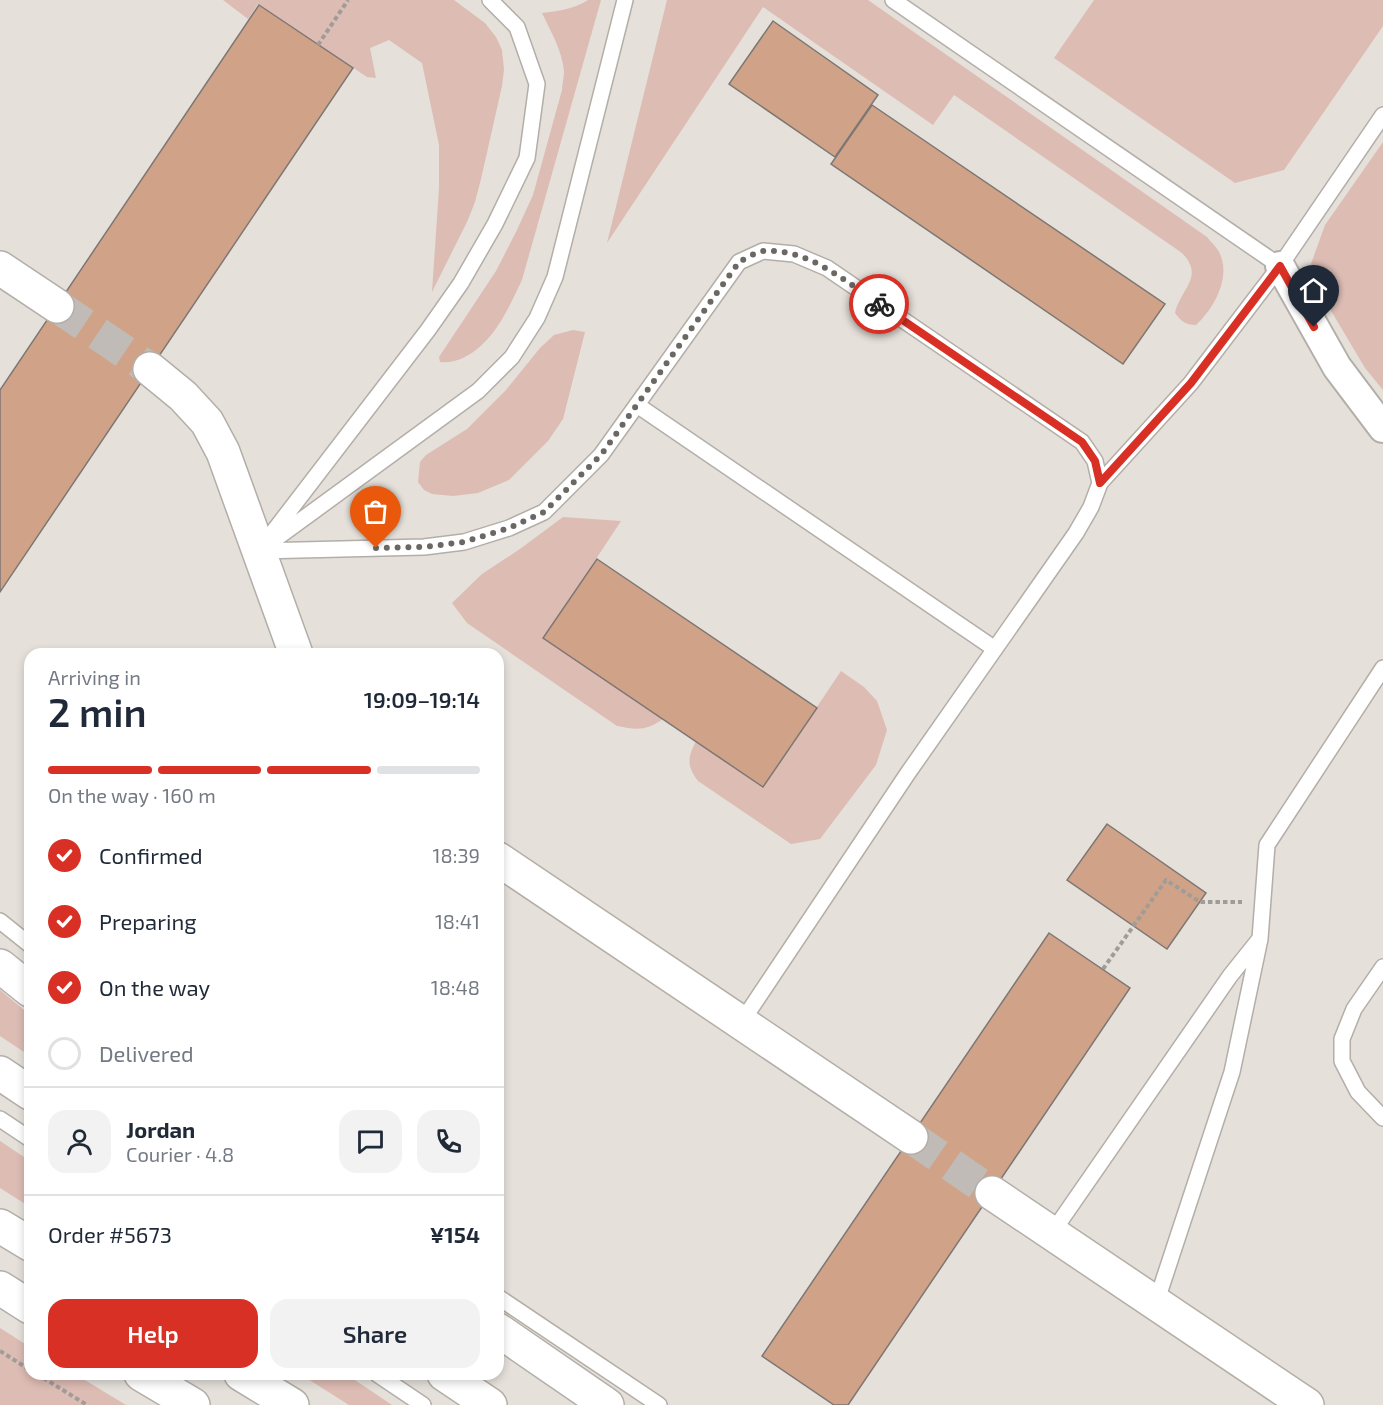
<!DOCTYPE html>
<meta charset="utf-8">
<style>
body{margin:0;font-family:"Exo 2",sans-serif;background:#f2f2f3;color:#1f2937;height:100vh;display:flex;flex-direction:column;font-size:22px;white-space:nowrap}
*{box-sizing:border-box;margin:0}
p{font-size:20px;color:#747a83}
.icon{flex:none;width:33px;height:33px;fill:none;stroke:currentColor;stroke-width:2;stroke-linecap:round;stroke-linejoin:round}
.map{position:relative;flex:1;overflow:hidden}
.panel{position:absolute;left:24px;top:648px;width:480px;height:732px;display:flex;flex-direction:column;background:#fff;border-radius:18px;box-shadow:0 3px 9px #0003}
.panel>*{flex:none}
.pin{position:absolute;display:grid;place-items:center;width:51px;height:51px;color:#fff;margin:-62px -26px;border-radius:50% 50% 50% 0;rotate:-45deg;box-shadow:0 0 6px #0007}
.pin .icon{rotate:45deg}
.courier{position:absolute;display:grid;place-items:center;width:60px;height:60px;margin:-30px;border:4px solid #d93025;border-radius:50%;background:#fff;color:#222;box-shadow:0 2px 8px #0007}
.headline em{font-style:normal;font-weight:600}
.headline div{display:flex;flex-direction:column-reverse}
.headline{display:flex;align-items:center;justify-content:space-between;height:102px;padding:0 24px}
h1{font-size:39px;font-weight:600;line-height:45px}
.bar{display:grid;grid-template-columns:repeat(4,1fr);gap:9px 6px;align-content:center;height:72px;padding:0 24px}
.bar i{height:8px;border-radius:4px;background:#e0e1e3}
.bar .selected{background:#d93025}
.bar p{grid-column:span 4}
.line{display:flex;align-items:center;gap:15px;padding:0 24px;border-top:2px solid #e0e1e3}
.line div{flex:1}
.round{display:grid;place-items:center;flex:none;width:63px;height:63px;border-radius:18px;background:#f2f2f3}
ol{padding:0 24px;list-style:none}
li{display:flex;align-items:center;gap:18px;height:66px}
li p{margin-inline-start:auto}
li .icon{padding:6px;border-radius:50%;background:#d93025;color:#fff;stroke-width:4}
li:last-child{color:#747a83}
li i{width:33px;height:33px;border:3px solid #e0e1e3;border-radius:50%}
.cta{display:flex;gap:12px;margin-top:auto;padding:12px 24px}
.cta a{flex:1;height:69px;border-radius:18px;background:#d93025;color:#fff;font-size:24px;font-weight:600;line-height:69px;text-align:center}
.cta a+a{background:#f2f2f3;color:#1f2937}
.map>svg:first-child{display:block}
</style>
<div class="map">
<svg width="1383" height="1405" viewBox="0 0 1383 1405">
<rect width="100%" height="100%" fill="#e5e0da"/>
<path fill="#ddbcb4" d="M223,0h231l31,23 11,14 6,13 2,20 -2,16 -21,93 -6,23 -8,20 -35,70 7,-104v-43l-17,-82 -33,-23 -19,8 6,30 -9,-1 -109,-73 -10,15z
M588,0h13l-79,280c-14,29 -28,63 -59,78 -7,3 -15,5 -23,4l-1,-5 57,-86 20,-39 17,-37 29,-105c0,-6 2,-12 2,-19 -2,-21 -13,-39 -22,-58 15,-2 33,-4 46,-13z
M667,0h201l339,237c3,4 9,9 12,15 13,24 -5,57 -23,73 -11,0 -15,-4 -21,-12 6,-25 30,-36 7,-60l-228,-158 -21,30 -170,-118 -156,236z
M1094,0h289v26l-99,144 -49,13 -181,-125z
M1383,142v248l-18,-22 -57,-96 17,-47z
M573,330l12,2 -22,87 -15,22 -39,39 -31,13 -25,3 -21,-2 -8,-4 -6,-8 2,-20 6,-7 41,-26 39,-39 34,-42 14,-13z
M563,517l58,4 -77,117 119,81c-17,12 -26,11 -46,7l-150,-103 -15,-20 30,-29 38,-25z
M841,671l23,16 13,14 10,29 -11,35 -56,74 -29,5 -93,-63c-12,-16 -10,-24 -2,-40l68,45z
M0,990l30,25v41l-30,-20z
M0,1141l30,20v46l-30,-19z
M0,1328l30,19v27h45l51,31h-126z
M300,1374h46l46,31h-43z"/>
<path fill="#d0a389" stroke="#7d7673" stroke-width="1.5" d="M259,5l94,63 -353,524v-202z
M773,21l105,74 -43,62 -106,-73z
M872,105l293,199 -42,60 -292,-200z
M597,559l220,149 -54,79 -220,-149z
M1107,824l99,69 -39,56 -100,-69z
M1049,933l81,55 -282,417h-14l-72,-49z"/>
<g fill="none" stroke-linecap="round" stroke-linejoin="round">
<path stroke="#c0bbb6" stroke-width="33" stroke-dasharray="33 16" stroke-linecap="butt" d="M57,306l93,63
M911,1137l81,56"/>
<defs>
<path id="service" d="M893,0l387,266
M637,405l358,244
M1100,483l91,-100 89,-117 103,-151
M270,536l158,-206 33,-47 34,-59 32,-66 10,-74 -20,-57 -27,-27
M259,551l165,-4 40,-5 45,-14 35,-16 57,-57 138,-193 24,-11 31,3 33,14 255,174 13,19 5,22 -9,24 -15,26 -168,240 -167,250
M259,551l219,-160 34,-34 25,-39 18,-41 70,-277
M0,921l30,24
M1383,967l-29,42 -12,30v22l16,31 25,26
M0,1119l30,20
M1052,1233l178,-257 28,-35
M498,1297l161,108
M1156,1303l76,-231 28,-133 7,-94 116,-177
M377,1374l46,31"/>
<path id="minor" d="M1280,266l57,101 46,61"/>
<path id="primary" d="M0,1226l30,18
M0,1288l30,19
M141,1374l52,31
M241,1374l51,31"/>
<path id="trunk" d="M0,268l57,38
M150,369l33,27 24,26 16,30 73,202
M498,859l413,278
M0,966l30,24
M0,1073l30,20
M992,1193l315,212
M498,1330l109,75
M444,1374l46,31"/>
</defs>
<use href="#service" stroke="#b3aea8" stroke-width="18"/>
<use href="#minor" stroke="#b3aea8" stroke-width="32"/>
<use href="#primary" stroke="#b3aea8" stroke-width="36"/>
<use href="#trunk" stroke="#b3aea8" stroke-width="36"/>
<path stroke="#a09c97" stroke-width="4" stroke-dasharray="4.5 3" stroke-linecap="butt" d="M318,45l30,-45
M1103,969l63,-89 34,22h42
M0,1351l30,19
M37,1374l50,31"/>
<use href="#service" stroke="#fff" stroke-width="15"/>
<use href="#minor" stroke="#fff" stroke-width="28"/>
<use href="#primary" stroke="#fff" stroke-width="33"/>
<use href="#trunk" stroke="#fff" stroke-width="33"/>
</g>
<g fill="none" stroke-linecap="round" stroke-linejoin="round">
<path stroke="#6b6864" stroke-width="6" stroke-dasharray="0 10.8" d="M376,548l48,-1 40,-5 45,-14 35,-16 57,-57 138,-193c8,-4 18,-11 26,-11 44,-2 80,30 114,53"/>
<path stroke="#d93025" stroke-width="8" d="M879,304l203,138 13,19 5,22 91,-100 89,-117 34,61"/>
</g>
</svg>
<div class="pin" style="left:376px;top:548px;background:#ea580c"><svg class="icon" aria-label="bag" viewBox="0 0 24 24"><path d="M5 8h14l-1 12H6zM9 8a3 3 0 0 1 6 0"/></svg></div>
<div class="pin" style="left:1314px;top:327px;background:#1f2937"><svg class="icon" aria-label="home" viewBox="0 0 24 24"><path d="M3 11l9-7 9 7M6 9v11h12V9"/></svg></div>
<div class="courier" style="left:879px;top:304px"><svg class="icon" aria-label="bike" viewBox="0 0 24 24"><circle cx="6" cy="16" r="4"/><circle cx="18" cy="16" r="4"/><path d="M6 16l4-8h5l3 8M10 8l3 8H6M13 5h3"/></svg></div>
<section class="panel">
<div class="headline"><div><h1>2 min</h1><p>Arriving in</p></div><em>19:09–19:14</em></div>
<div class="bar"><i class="selected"></i><i class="selected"></i><i class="selected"></i><i></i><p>On the way · 160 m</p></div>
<ol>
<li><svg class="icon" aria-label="check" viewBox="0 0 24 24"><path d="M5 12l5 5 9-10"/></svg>Confirmed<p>18:39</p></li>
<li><svg class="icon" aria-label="check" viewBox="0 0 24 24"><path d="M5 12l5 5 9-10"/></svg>Preparing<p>18:41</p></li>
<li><svg class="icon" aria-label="check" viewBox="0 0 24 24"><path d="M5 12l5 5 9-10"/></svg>On the way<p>18:48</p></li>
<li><i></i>Delivered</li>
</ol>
<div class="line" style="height:108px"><a class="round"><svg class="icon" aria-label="person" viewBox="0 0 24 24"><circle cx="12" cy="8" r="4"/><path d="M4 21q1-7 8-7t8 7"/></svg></a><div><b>Jordan</b><p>Courier · 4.8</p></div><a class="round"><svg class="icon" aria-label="chat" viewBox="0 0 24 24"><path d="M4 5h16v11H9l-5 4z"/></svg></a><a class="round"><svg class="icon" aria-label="phone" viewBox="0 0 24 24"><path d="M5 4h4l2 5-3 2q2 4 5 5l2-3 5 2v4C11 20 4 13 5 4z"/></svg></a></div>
<div class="line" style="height:78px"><div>Order #5673</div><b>¥154</b></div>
<div class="cta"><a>Help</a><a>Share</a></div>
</section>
</div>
